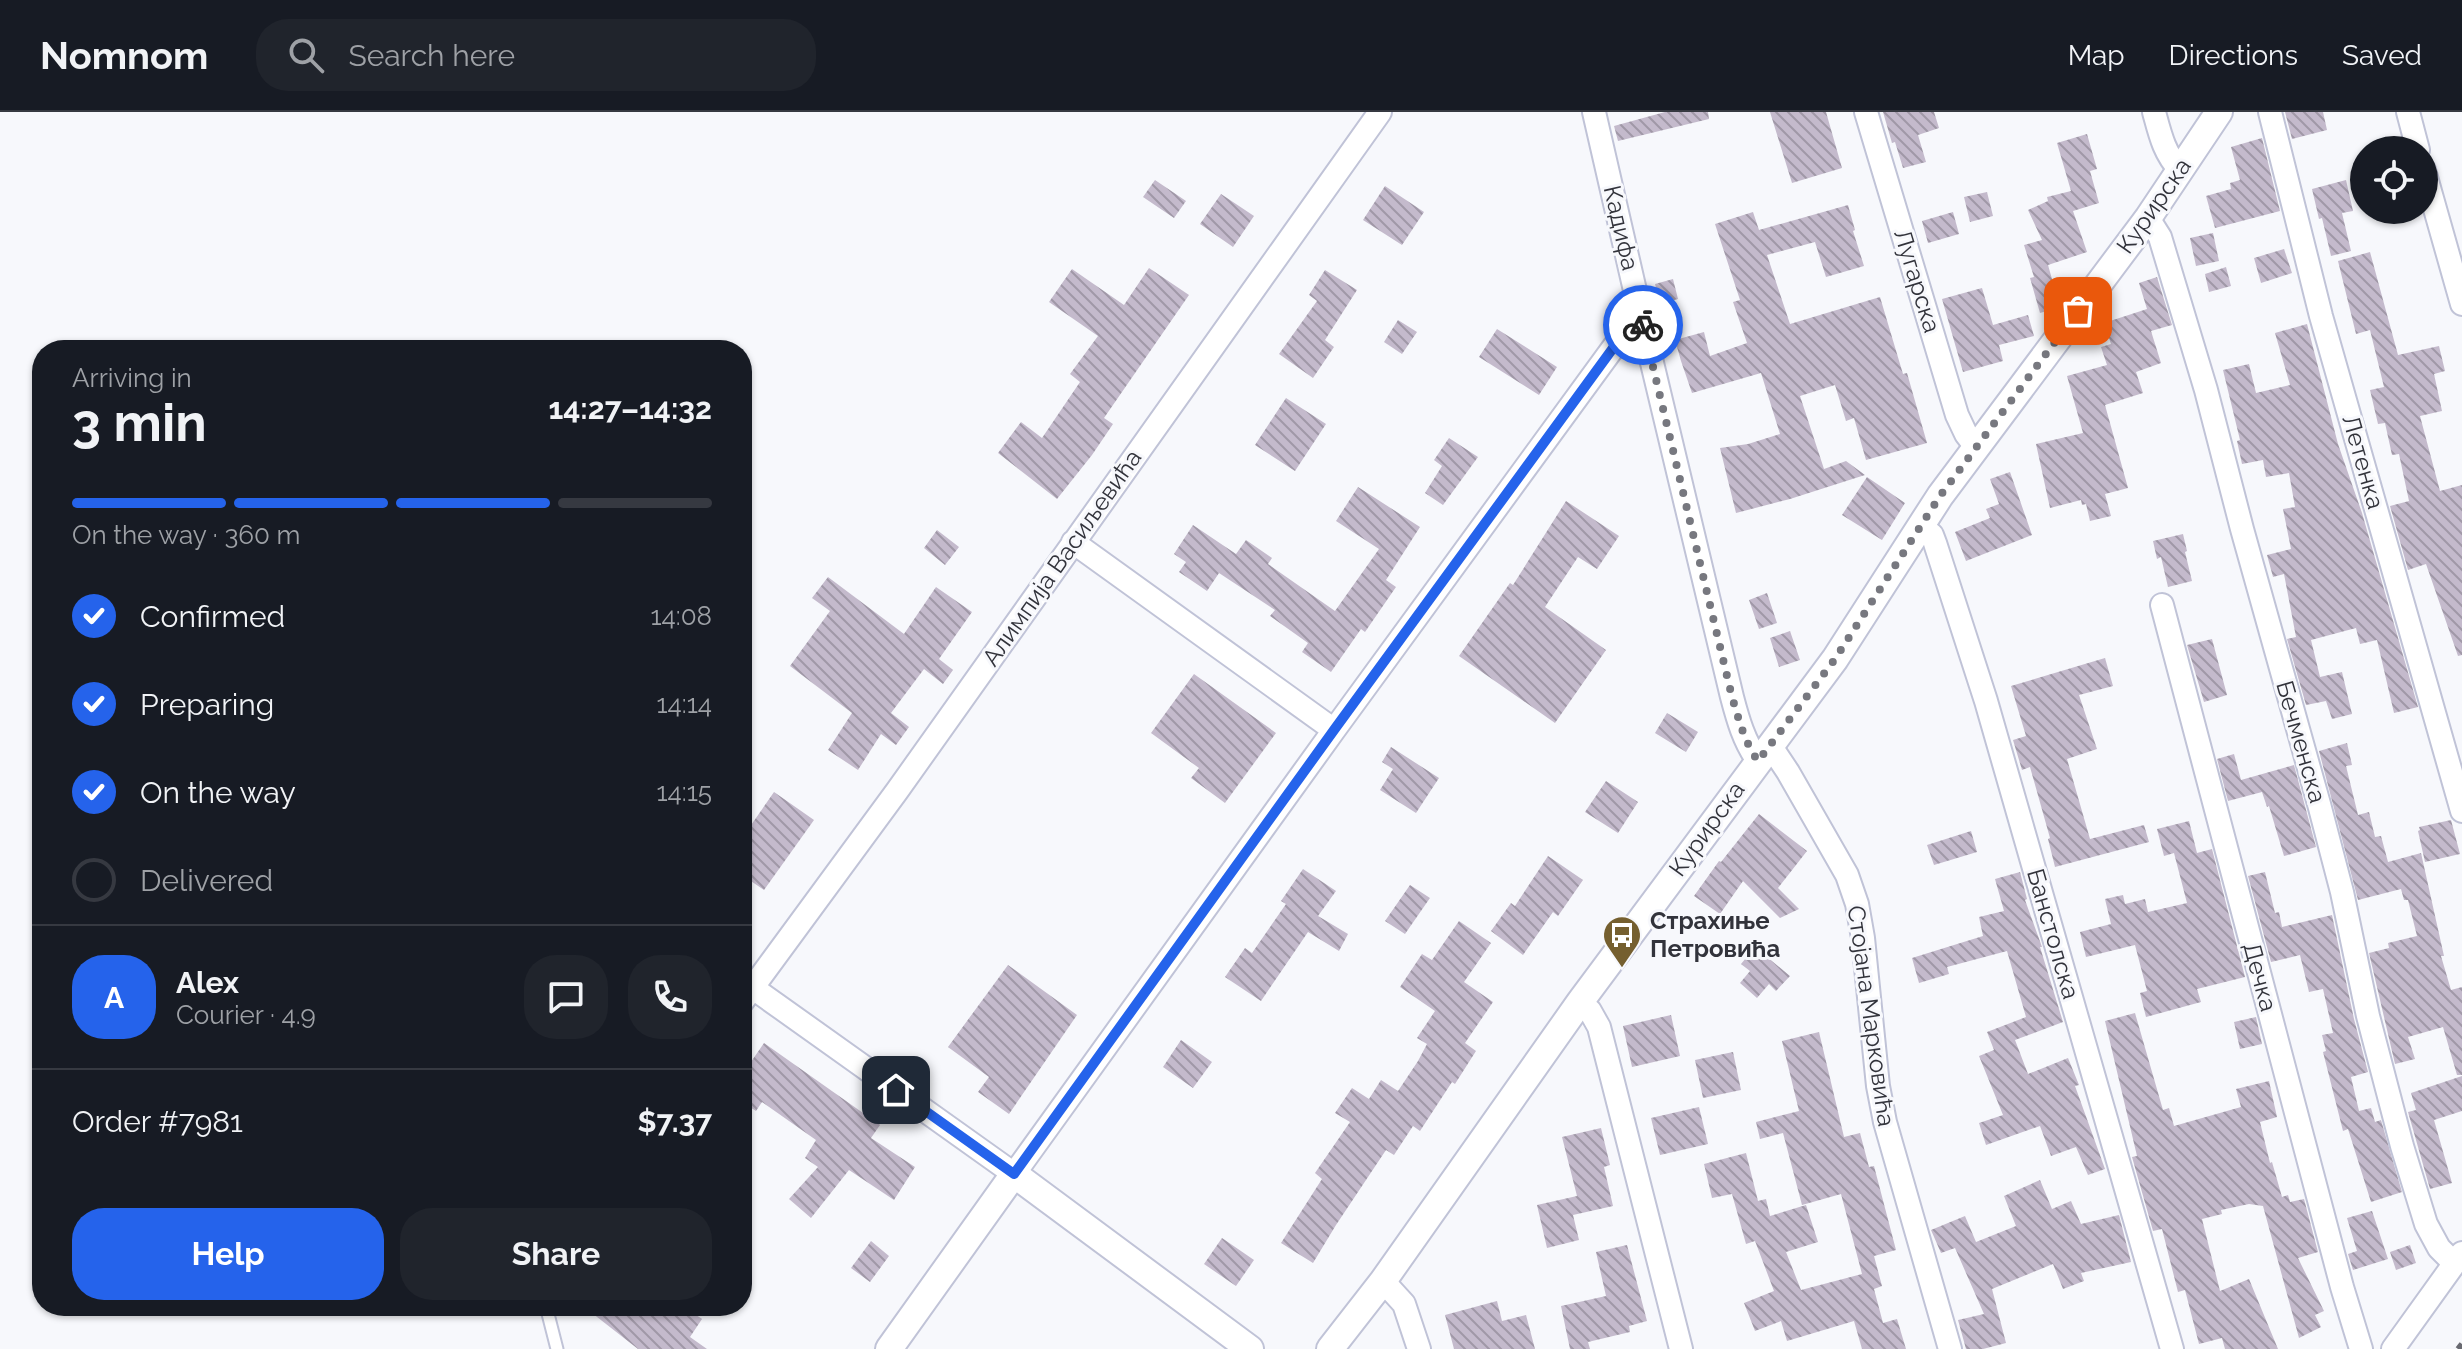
<!DOCTYPE html>
<meta charset="utf-8">
<style>
body{margin:0;font-family:Raleway,sans-serif;background:#20242c;color:#f1f3f6;height:100vh;display:flex;flex-direction:column;font-size:30px;white-space:nowrap}
*{box-sizing:border-box;margin:0}
p{font-size:26px;color:#9ea1a6}
.icon{flex:none;width:44px;height:44px;fill:none;stroke:currentColor;stroke-width:2;stroke-linecap:round;stroke-linejoin:round}
.map{position:relative;flex:1;overflow:hidden}
.drawer{position:absolute;left:32px;top:228px;width:720px;height:976px;display:flex;flex-direction:column;background:#171b24;border-radius:32px;box-shadow:0 2px 6px #0004}
.drawer>*{flex:none}
.buttons{position:absolute;left:2350px;top:24px;display:grid;gap:16px}
.buttons a{display:grid;place-items:center;width:88px;height:88px;border-radius:50%;background:#171b24;box-shadow:0 2px 6px #0004;font-size:40px}
.pin{position:absolute;display:grid;place-items:center;width:68px;height:68px;color:#fff;margin:-34px;border-radius:16px;box-shadow:0 4px 12px #0006}
.courier{position:absolute;display:grid;place-items:center;width:80px;height:80px;margin:-40px;border:6px solid #2563eb;border-radius:50%;background:#fff;color:#222;box-shadow:0 2px 10px #0007}
.overview em{font-style:normal;font-weight:700}
.overview div{display:flex;flex-direction:column-reverse}
.overview{display:flex;align-items:center;justify-content:space-between;height:136px;padding:0 40px}
h1{font-size:52px;font-weight:700;line-height:60px}
.bar{display:grid;grid-template-columns:repeat(4,1fr);gap:12px 8px;align-content:center;height:96px;padding:0 40px}
.bar i{height:10px;border-radius:6px;background:#363941}
.bar .selected{background:#2563eb}
.bar p{grid-column:span 4}
.line{display:flex;align-items:center;gap:20px;padding:0 40px;border-top:2px solid #363941}
.line div{flex:1}
.round{display:grid;place-items:center;flex:none;width:84px;height:84px;border-radius:32px;background:#20242c}
ol{padding:0 40px;list-style:none}
li{display:flex;align-items:center;gap:24px;height:88px}
li p{margin-inline-start:auto}
li .icon{padding:8px;border-radius:50%;background:#2563eb;color:#fff;stroke-width:4}
li:last-child{color:#9ea1a6}
li i{width:44px;height:44px;border:4px solid #363941;border-radius:50%}
.action{display:flex;gap:16px;margin-top:auto;padding:16px 40px}
.action a{flex:1;height:92px;border-radius:32px;background:#2563eb;color:#fff;font-size:32px;font-weight:700;line-height:92px;text-align:center}
.action a+a{background:#20242c;color:#f1f3f6}
header{display:flex;align-items:center;gap:48px;box-sizing:border-box;height:112px;padding:0 40px;background:#171b24;border-bottom:2px solid #363941}
header strong{font-size:38px}
nav{display:flex;gap:44px;margin-inline-start:auto;font-size:28px}
.search{width:560px;height:72px;background:#20242c;display:flex;align-items:center;gap:20px;box-sizing:border-box;padding:0 28px;border-radius:32px;color:#9ea1a6;font-size:30px}
.map>svg:first-child{display:block}
</style>
<header>
<strong>Nomnom</strong>
<div class="search"><svg class="icon" aria-label="search" viewBox="0 0 24 24"><circle cx="10" cy="10" r="6"/><path d="M15 15l6 6"/></svg>Search here</div>
<nav><a>Map</a><a>Directions</a><a>Saved</a></nav>
</header>
<div class="map">
<svg width="2462" height="1237" viewBox="0 0 2462 1237">
<defs>
<pattern id="building-back-hatch" width="6" height="6" patternUnits="userSpaceOnUse" patternTransform="scale(2)"><rect width="6" height="6" fill="#c4bacc"/><path d="M-1 5l2 2M0 0l6 6M5-1l2 2" fill="none" stroke="#a098a7"/></pattern>
</defs>
<rect width="100%" height="100%" fill="#f7f8fc"/>
<path fill="url(#building-back-hatch)" d="M1665,0h43l1,7 -91,22 -4,-15z
M1770,0h56l16,56 -50,15z
M1883,0h51l5,16 -21,7 8,27 -23,6 -8,-26 -3,1z
M2285,0h38l4,18 -35,9z
M2087,22l10,35 -7,2 9,32 -26,8 14,41 -39,13 12,42 -20,6 -10,-35 4,-1 -10,-32 18,-5 -14,-30 20,-9 -1,-4 24,-6 -14,-48z
M2262,26l18,73 -65,17 -9,-32 25,-7 -1,-6 10,-3 -9,-33z
M1155,68l31,21 -12,17 -31,-21z
M2346,68l7,31 -11,2 9,38 -20,5 -9,-38 -3,1 -7,-30z
M1385,74l39,26 -22,33 -39,-25z
M1987,80l6,24 -23,6 -6,-25z
M1221,82l33,22 -21,31 -33,-23z
M1848,93l7,25 -2,1 11,35 -38,11 -11,-35 -48,13 23,69 90,-27 23,77 4,-1 20,70 -61,17 -12,-42 -8,3 -11,-36 -35,11 24,73 22,-8 19,14 -75,24 -54,14 -16,-65 28,-4 32,-10 -19,-61 -69,20 -11,-32 -6,-21 29,-8 6,24 37,-13 -14,-41 7,-2 -25,-76 38,-12 6,18z
M1953,100l6,22 -31,9 -6,-22z
M2213,121l6,28 -23,5 -6,-28z
M2284,137l8,24 -31,10 -7,-25z
M2370,140l28,103 41,-9 6,25 -11,3 8,37 -22,5 20,75 22,-6v170l-4,1 -32,-92 -18,6 -18,-64 19,-5 -10,-47 -7,1 -7,-32 -7,1 -8,-34 14,-3 -14,-57 -14,4 -18,-73z
M2226,155l5,19 -22,6 -4,-18z
M1149,156l40,27 -85,123 9,6 -21,31 -35,44 -59,-46 23,-31 21,16 38,-56 -10,-8 28,-38 -49,-34 23,-33 52,36z
M1325,158l32,20 -32,50 9,7 -21,31 -34,-24 38,-53 -8,-6z
M2157,165l15,48 -21,6 10,32 -25,9 7,21 -38,12 23,83 -23,6 6,22 -21,5 -4,-17 -4,1 -1,-5 -31,8 -14,-64 47,-11 -16,-57 40,-11 -6,-18 10,-3 -7,-21 43,-14 -8,-26z
M1673,167l5,20 -18,5 -5,-20z
M1982,176l11,37 35,-10 6,21 -35,9 4,16 -40,11 -21,-73z
M1398,208l19,12 -15,22 -18,-12z
M2307,212l31,120 24,69 56,194 -24,6 -17,-73 -17,4 -4,-16 -45,12 9,37 22,-5 10,42 -20,5 -6,-18 -20,4 -19,-66 9,-2 -12,-63 -11,3 -6,-22 24,-6 -8,-40 12,-2 -6,-34 -23,4 -3,-17 -21,4 -5,-23 3,-1 -17,-70 26,-6 7,29 34,-8 -15,-52z
M1497,217l60,38 -18,28 -60,-38z
M1286,286l40,26 -31,47 -40,-26z
M1449,326l29,19 -35,48 -18,-12 17,-27 -8,-6z
M2010,360l22,63 -66,26 -11,-29 35,-14 -4,-9 13,-5 -9,-25z
M1867,365l38,26 -23,37 -40,-25z
M1358,375l62,40 -34,53 10,7 -31,45 -4,-3 -30,43 -29,-20 6,-9 -38,-27 5,-6 -56,-37 -12,18 -28,-19 7,-10 -12,-8 19,-29 43,29 10,-14 26,18 -4,6 67,47 44,-62 -43,-28z
M1566,389l53,35 -22,33 -19,-12 -33,50 61,43 -51,73 -96,-67 51,-73 3,2z
M937,418l22,17 -14,18 -21,-17z
M2183,422l4,17 -2,1 7,29 -24,6 -7,-30 -4,2 -4,-18z
M828,465l76,57 32,-47 36,25 -33,47 14,11 -10,14 -19,-15 -33,44 18,14 -13,18 -15,-11 -23,36 -30,-20 24,-37 -62,-47 40,-55 -18,-13z
M1767,481l10,30 -18,6 -10,-29z
M1790,519l10,29 -21,7 -9,-29z
M2212,527l15,56 -23,7 -17,-57z
M2105,546l8,28 -34,9 18,54 -30,10 23,80 54,-14 5,17 -94,25 -7,-28 2,-1 -20,-71 -8,3 -9,-30 13,-4 -15,-50z
M1194,562l82,59 -51,70 -34,-25 8,-10 -48,-35z
M1667,601l31,19 -12,20 -31,-19z
M2347,631l5,22 -6,1 12,49 11,-3 6,25 6,-1 7,26 33,-9 23,103h-3l10,34 11,-3v88h-5l-14,-48 -35,10 7,22 -20,5 -26,-111 20,-5 -1,-5 29,-7 -9,-36h-4l-3,-11 -43,11 -39,-149z
M1391,635l48,31 -23,35 -36,-23 13,-21 -11,-7z
M2234,642l7,26 53,-15 22,82 -32,9 -15,-50 -2,1 -5,-15 -34,9 -11,-42z
M1606,669l32,21 -20,31 -33,-21z
M774,680l40,28 -50,70 -22,-15v-37z
M1759,702l48,37 -29,37 21,21 -19,9 -37,-37 -23,33 -26,-18 25,-35 2,1z
M2451,708l9,34 -35,8 -7,-31 2,-1 -1,-3z
M2189,709l8,32 15,-4 33,128 -48,12 4,13 -55,15 -6,-24 7,-2 -12,-46 -49,12 -6,-25 31,-8 -6,-25 18,-4 2,9 20,-5 3,13 39,-9 -13,-50 -10,3 -7,-27z
M1971,719l6,21 -43,13 -7,-20z
M1548,744l35,24 -25,36 -5,-4 -30,43 -32,-24 20,-28 4,3z
M1303,757l33,22 -18,25 30,18 -9,17 -31,-19 -47,69 -36,-24 20,-29 7,5 34,-49 -5,-3z
M2020,760l7,27 -2,1 17,47h-2l23,75 -48,18 13,34 40,-16 11,27 -4,1 30,83 -17,6 -12,-28 -25,9 -11,-30 -54,19 -7,-22 24,-8 -24,-59 15,-6 -7,-18 39,-15 -19,-66 -60,16 2,7 -30,9 -7,-25 71,-22 -4,-19 25,-6 -9,-32z
M2265,760l10,41 4,-1 3,15 50,-12 22,104 14,53 -17,5 8,34 12,-3 4,14 6,-2 21,72 -31,10 -23,-73 -5,2 -20,-79 3,-1 -4,-16 11,-2 -10,-44 -14,3 -9,-37 -29,7 -23,-86z
M1410,773l20,13 -25,36 -20,-13z
M1459,809l32,22 -27,39 29,20 -28,41 11,8 -21,33 -3,-2 -32,49 -7,-5 -19,29 -8,-5 -50,75 -23,38 -32,-20 41,-64 -7,-6 35,-51 -15,-9 17,-25 17,11 12,-19 17,11 20,-30 9,-17 -10,-6 18,-27 -35,-24 22,-33 10,6z
M1755,835l35,29 -14,15 -7,-7 -12,14 -17,-15 10,-12 -9,-7z
M1008,853l69,50 -68,99 -31,-22 11,-15 -41,-30z
M2135,901l28,97 6,-2 5,18 67,-19 -5,-18 33,-8 8,36 -17,5 10,41 2,-1 10,35 6,-2 2,7 14,-3 14,53 -20,6 26,53 -9,4 6,12 -22,11 -36,-132 -14,-2 -28,6 1,4 -20,5 18,72 29,-12 29,70h-53l-3,-11 -23,6 -14,-54 -7,2 -16,-63 -9,2 -21,-74 5,-1 -32,-135z
M1671,903l9,41 -48,11 -9,-41z
M2256,905l6,27 -22,5 -6,-27z
M1819,920l25,105 16,-4 9,34 5,-1 22,84 -22,6 8,30 -8,3 9,34 14,-4 9,30h-44l-8,-28 -67,20 -6,-20 -26,10 -11,-28 30,-12 -19,-50 -9,3 -14,-50 -20,4 -8,-34 42,-11 12,48 8,-2 4,17 36,-11 12,37 -32,10 15,38 61,-16 -21,-80 -39,11 -19,-72 -23,6 -4,-17 43,-11 -17,-70z
M1181,928l31,22 -19,26 -30,-21z
M764,931l116,82 -9,13 44,29 -21,33 -45,-30 -38,48 -22,-19 29,-32 -13,-9 11,-18 -54,-38 -6,9 -14,-9v-27z
M1733,940l8,38 -38,8 -8,-38z
M2462,964v35l-28,9 18,63 -22,6 -22,-77 8,-2 -5,-17z
M1699,995l9,37 -48,11 -9,-37z
M1601,1016l9,37 -6,2 9,39 -40,9 6,25 -32,8 -10,-43 40,-9 -15,-59z
M2040,1068l12,29 19,-8 10,23 38,-9 12,47 -50,11 3,8 -21,8 -10,-25 -61,25 14,54 -23,6h-17l-8,-29 26,-6 -29,-66 -14,5 -10,-23 34,-14 11,26 40,-16 -12,-30z
M2372,1099l16,48 -35,11 -5,-16 9,-3 -10,-33z
M1222,1126l32,22 -18,26 -32,-22z
M871,1129l18,15 -19,26 -19,-14z
M1627,1133l20,76 -18,5 1,6 -42,10 2,7h-20l-9,-43 45,-10 -10,-44z
M2410,1133l6,18 -20,7 -6,-18z
M1497,1189l5,20 24,-6 9,34h-81l-9,-34z
M583,1194h100l19,13 -12,18 17,12h-69z"/>
<g fill="none" stroke-linecap="round" stroke-linejoin="round">
<defs>
<path id="service" d="M546,1194l11,43"/>
<path id="minor" d="M1594,0l48,209 90,376c6,23 12,44 26,64
M1866,0l91,303 9,19 10,13
M2154,0c6,22 10,41 26,58
M2270,0l51,204 141,495
M2408,0l10,38
M2424,58l38,134
M2148,106l12,19 46,153 36,139 77,275 23,88 26,124 34,130 24,78 13,24 15,15
M1920,413l12,10 3,8 51,158 186,648
M1073,430l261,188
M2162,493l180,682 19,62
M1770,633l18,27 59,103 10,29 6,34 15,148 7,36 65,227
M753,876l261,186 320,-444 282,-386 13,-14 13,-9
M742,890l155,-211 483,-679
M1580,890l10,9 9,16 82,322
M1383,1169l21,23 15,45
M2393,1237l69,-96"/>
<path id="tertiary" d="M889,1237l125,-175 236,175
M1330,1237l53,-68 197,-279 255,-343 105,-163 208,-278 71,-106"/>
</defs>
<use href="#service" stroke="#c0c3d7" stroke-width="15"/>
<use href="#minor" stroke="#c0c3d7" stroke-width="26"/>
<use href="#tertiary" stroke="#c0c3d7" stroke-width="30"/>
<use href="#service" stroke="#fff" stroke-width="11"/>
<use href="#minor" stroke="#fff" stroke-width="22"/>
<use href="#tertiary" stroke="#fff" stroke-width="26"/>
<path stroke="#696a71" stroke-width="6" stroke-dasharray="10 10" stroke-linecap="butt" d="M2458,1237l4,-5"/>
</g>
<g fill="none" stroke-linecap="round" stroke-linejoin="round">
<path stroke="#77787f" stroke-width="8" stroke-dasharray="0 14.4" d="M1643,213l89,372c7,23 12,44 26,64l77,-102 105,-163 138,-185"/>
<path stroke="#2563eb" stroke-width="10" d="M896,978l118,84 320,-444 282,-386 13,-14 13,-9 1,4"/>
</g>
<defs>
<symbol id="bus-pin" viewBox="-11 -11 22 30"><path d="M0 17L-7.5 6A9.5 9.5 0 1 1 7.5 6Z" fill="#755f2f" stroke="#f7f8fc"/><path d="M-5-6H5V4H4V6H2V4H-2V6H-4V4H-5ZM-3.5-4V0h7V-4ZM-3.5 1.2v1.5H-2V1.2ZM2 1.2v1.5H3.5V1.2Z" fill="#fff"/></symbol>
</defs>
<g fill-rule="evenodd">
<use href="#bus-pin" x="1600" y="801" width="44" height="60"/>
</g>
<g text-anchor="middle" stroke-width="6" stroke-linejoin="round" paint-order="stroke">
<g font-size="24" fill="#32333b" stroke="#f7f8fc">
<text transform="translate(2154 94) rotate(-55)" y="8">Курирска</text>
<text transform="translate(1621 116) rotate(77)" y="8">Кадифа</text>
<text transform="translate(1917 169) rotate(73)" y="8">Лугарска</text>
<text transform="translate(2363 350) rotate(74)" y="8">Летенка</text>
<text transform="translate(1062 446) rotate(-55)" y="8">Алимпија Васиљевића</text>
<text transform="translate(2301 630) rotate(74)" y="8">Бечменска</text>
<text transform="translate(1707 717) rotate(-54)" y="8">Курирска</text>
<text transform="translate(2053 822) rotate(74)" y="8">Банстолска</text>
<text transform="translate(2260 865) rotate(75)" y="8">Дечка</text>
<text transform="translate(1871 904) rotate(82)" y="8">Стојана Марковића</text>
</g>
<g font-size="24" font-weight="bold" fill="#32333b" stroke="#f7f8fc" text-anchor="start">
<text x="1650" y="817">Страхиње<tspan x="1650" dy="28">Петровића</tspan></text>
</g>
</g>
</svg>
<div class="buttons">
<a><svg class="icon" aria-label="locate" viewBox="0 0 24 24"><circle cx="12" cy="12" r="6"/><path d="M12 2v4M12 18v4M2 12h4M18 12h4"/></svg></a>
</div>
<div class="pin" style="left:2078px;top:199px;background:#ea580c"><svg class="icon" aria-label="bag" viewBox="0 0 24 24"><path d="M5 8h14l-1 12H6zM9 8a3 3 0 0 1 6 0"/></svg></div>
<div class="pin" style="left:896px;top:978px;background:#1f2937"><svg class="icon" aria-label="home" viewBox="0 0 24 24"><path d="M3 11l9-7 9 7M6 9v11h12V9"/></svg></div>
<div class="courier" style="left:1643px;top:213px"><svg class="icon" aria-label="bike" viewBox="0 0 24 24"><circle cx="6" cy="16" r="4"/><circle cx="18" cy="16" r="4"/><path d="M6 16l4-8h5l3 8M10 8l3 8H6M13 5h3"/></svg></div>
<section class="drawer">
<div class="overview"><div><h1>3 min</h1><p>Arriving in</p></div><em>14:27–14:32</em></div>
<div class="bar"><i class="selected"></i><i class="selected"></i><i class="selected"></i><i></i><p>On the way · 360 m</p></div>
<ol>
<li><svg class="icon" aria-label="check" viewBox="0 0 24 24"><path d="M5 12l5 5 9-10"/></svg>Confirmed<p>14:08</p></li>
<li><svg class="icon" aria-label="check" viewBox="0 0 24 24"><path d="M5 12l5 5 9-10"/></svg>Preparing<p>14:14</p></li>
<li><svg class="icon" aria-label="check" viewBox="0 0 24 24"><path d="M5 12l5 5 9-10"/></svg>On the way<p>14:15</p></li>
<li><i></i>Delivered</li>
</ol>
<div class="line" style="height:144px"><b class="round" style="background:#2563eb;color:#fff">A</b><div><b>Alex</b><p>Courier · 4.9</p></div><a class="round"><svg class="icon" aria-label="chat" viewBox="0 0 24 24"><path d="M4 5h16v11H9l-5 4z"/></svg></a><a class="round"><svg class="icon" aria-label="phone" viewBox="0 0 24 24"><path d="M5 4h4l2 5-3 2q2 4 5 5l2-3 5 2v4C11 20 4 13 5 4z"/></svg></a></div>
<div class="line" style="height:104px"><div>Order #7981</div><b>$7.37</b></div>
<div class="action"><a>Help</a><a>Share</a></div>
</section>
</div>
